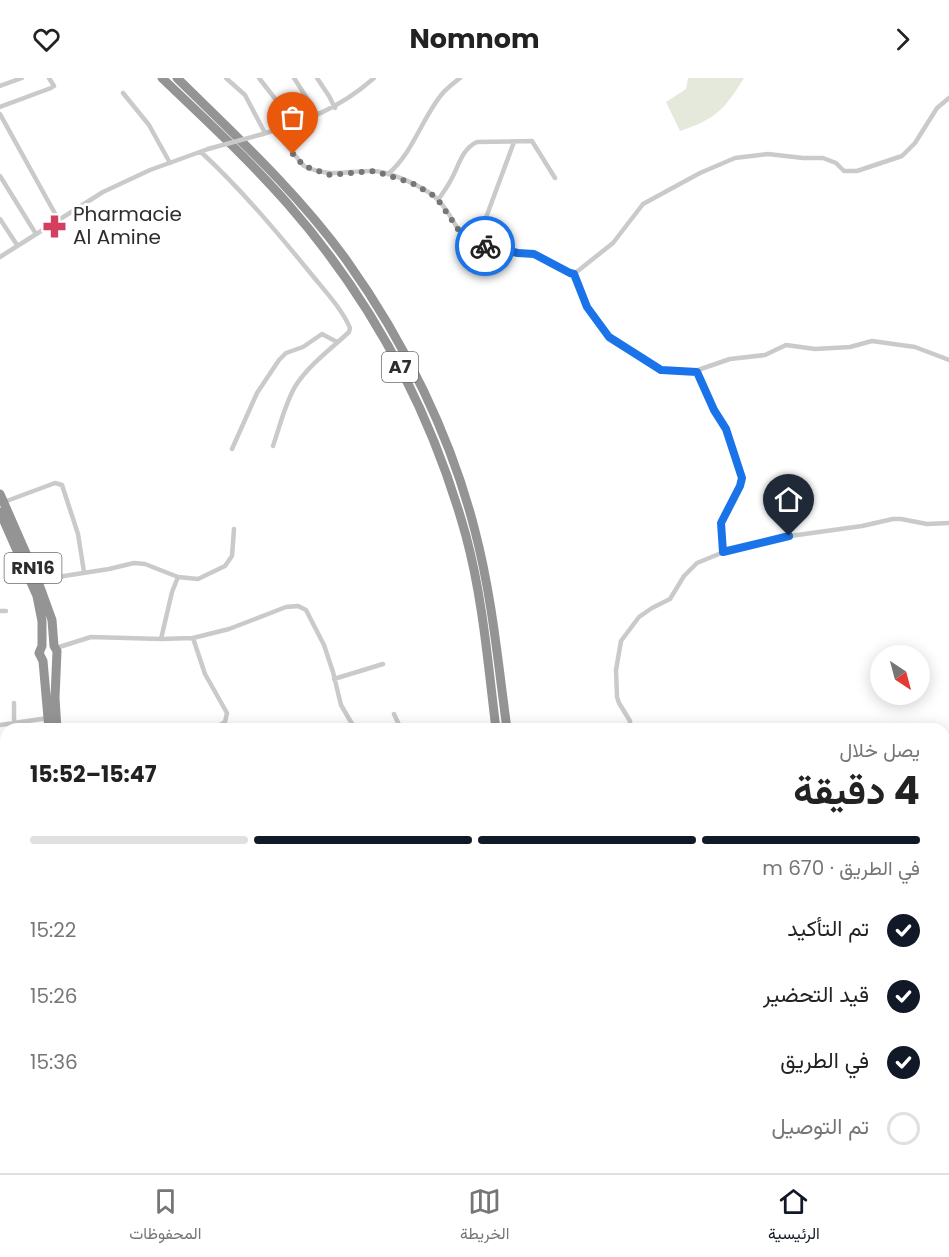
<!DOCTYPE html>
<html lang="ar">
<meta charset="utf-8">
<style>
body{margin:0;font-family:Poppins,Vazirmatn,sans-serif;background:#f6f6f6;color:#222;direction:rtl;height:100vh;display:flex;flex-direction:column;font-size:22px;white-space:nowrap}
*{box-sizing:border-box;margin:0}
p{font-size:20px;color:#767676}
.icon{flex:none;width:33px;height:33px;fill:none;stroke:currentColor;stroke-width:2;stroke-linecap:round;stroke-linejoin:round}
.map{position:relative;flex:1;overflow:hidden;direction:ltr}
.sheet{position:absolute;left:0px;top:645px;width:950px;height:450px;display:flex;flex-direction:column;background:#fff;border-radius:18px 18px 0 0;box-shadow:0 3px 15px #0003;direction:rtl}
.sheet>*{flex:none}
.needle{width:39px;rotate:144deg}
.controls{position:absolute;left:870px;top:567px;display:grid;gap:12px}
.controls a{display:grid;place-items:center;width:60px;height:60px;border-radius:50%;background:#fff;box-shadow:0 3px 15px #0003;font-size:30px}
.pin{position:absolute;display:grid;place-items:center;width:51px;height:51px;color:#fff;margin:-62px -26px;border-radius:50% 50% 50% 0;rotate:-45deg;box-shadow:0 0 6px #0007}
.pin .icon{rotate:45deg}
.courier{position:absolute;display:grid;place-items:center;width:60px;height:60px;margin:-30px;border:4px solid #1a73e8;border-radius:50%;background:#fff;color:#222;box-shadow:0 2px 8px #0007}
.overview em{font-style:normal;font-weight:700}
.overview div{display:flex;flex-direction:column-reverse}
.overview{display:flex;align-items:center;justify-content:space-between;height:102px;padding:0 30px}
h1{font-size:39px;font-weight:700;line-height:45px}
.bar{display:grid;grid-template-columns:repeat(4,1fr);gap:9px 6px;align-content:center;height:72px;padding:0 30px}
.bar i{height:8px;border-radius:4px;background:#e0e0e0}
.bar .on{background:#111827}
.bar p{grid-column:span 4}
ol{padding:0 30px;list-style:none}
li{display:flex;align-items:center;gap:18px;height:66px}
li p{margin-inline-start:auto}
li .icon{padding:6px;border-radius:50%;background:#111827;color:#fff;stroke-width:4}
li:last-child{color:#767676}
li i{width:33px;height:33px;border:3px solid #e0e0e0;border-radius:50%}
header{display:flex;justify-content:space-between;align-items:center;height:78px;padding:0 30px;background:#fff;font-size:27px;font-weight:700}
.dock{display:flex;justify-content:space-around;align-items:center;height:84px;border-top:2px solid #e0e0e0;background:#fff;font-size:16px;color:#767676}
.dock a{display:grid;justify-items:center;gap:3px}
.dock .on{color:#111827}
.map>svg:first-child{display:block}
</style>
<header><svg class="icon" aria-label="forward" viewBox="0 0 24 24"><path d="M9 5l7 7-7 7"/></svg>Nomnom<svg class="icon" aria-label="heart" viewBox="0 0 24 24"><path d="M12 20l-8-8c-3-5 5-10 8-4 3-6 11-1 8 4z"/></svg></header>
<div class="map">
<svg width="949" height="1095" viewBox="0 0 949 1095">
<rect width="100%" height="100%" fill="#fff"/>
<path fill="#e5e9dc" d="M688,0h56c-20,32 -28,41 -64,53l-14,-29 20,-13z"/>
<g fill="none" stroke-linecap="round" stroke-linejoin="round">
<path stroke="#cacaca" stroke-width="4.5" d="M226,0l19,17 20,38
M259,0l35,45
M294,0l23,36
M317,0l12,18 6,12
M0,8l22,-8
M123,15l26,32 21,38
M0,29l51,-19 3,-2 -5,-8
M0,36l58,105
M274,52l30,36c26,12 41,5 68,5 17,0 50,15 63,26 12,10 18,26 27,38l6,4 31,11 35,3 36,20 4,1 39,-31 30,-39 57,-31 35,-15 33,-4 35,4h20l13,5 8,8h13l45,-15 13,-13 22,-35 12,-10
M263,56c44,-14 76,-25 111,-56
M201,74c41,38 76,80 111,123 13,16 30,34 38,53l-1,4c-18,17 -39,32 -53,53 -11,18 -16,41 -23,61
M388,96c25,-21 34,-56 54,-80 5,-6 12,-11 18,-16
M0,98l36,58
M438,122c5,-7 10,-14 14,-22 7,-13 10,-29 25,-36l55,-1 23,37
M0,141l17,26
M477,164l37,-100
M0,179l103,-65 47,-22 58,-21
M574,196l13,33 22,30 52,33 36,2
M232,371l25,-56 22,-33 7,-7 17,-6 19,-13 15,8
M4,424l51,-19 7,2 16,49 6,38
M723,474l-2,-29 19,-37 2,-8 -16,-49 -12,-19 -16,-36v-4l32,-11 35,-4 21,-10 29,4 35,-2 22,-6 43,6 34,13
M39,505l25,-7 45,-7 25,-6 11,1 33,13
M0,533h6
M193,560l12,36 22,39 -2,9 -8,5
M161,561l11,-47 6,-15 20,2 27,-13 7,-10 2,-27
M56,570l35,-11 70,2 32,-1 36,-9 57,-22 12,-1 8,4 18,35 9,27 8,33 14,24
M334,601l49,-15
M14,625v26
M394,636l7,15
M0,647l48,-7
M630,651v-8l-11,-18 -2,-6 -1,-27 5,-29 18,-24 13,-9 18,-9 14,-23 13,-13 34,-14 45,-11 86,-12 31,-7h8l26,5 22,-1
M1,685l5,-1
M0,743l6,20
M0,866l6,-2
M944,977l5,-12
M0,1015l6,-3
M0,1044l6,21
M13,1089l2,6
M108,1089l4,6
M922,1089l2,6"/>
<path stroke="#949494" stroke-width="9" d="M162,0c43,41 86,81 125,125 85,97 145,210 179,333 17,63 22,129 30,193
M177,0c59,58 122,116 170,183 57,80 104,175 128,270 17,65 23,132 32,198
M0,416l36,82 16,44 2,26 3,5 -2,47 2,31
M0,434l37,84 5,25v25l-3,7 4,8 6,68
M162,1089l2,6
M170,1089l2,6
M563,1089l1,6
M574,1089l2,6"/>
<path stroke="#cacaca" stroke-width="4.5" d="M208,71l55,-15"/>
</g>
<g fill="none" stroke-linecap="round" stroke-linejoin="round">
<path stroke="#767676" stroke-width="6" stroke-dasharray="0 10.8" d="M293,76l11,12 26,9 44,-4 38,12 24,14 26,38 23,11"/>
<path stroke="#1a73e8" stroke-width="8" d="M485,168l33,7 16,1 36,19 4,1 13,33 22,30 52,33 36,2 17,38 12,19 16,49 -2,8 -19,37 2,29 66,-16"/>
</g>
<defs>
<symbol id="pharmacy-bare" viewBox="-9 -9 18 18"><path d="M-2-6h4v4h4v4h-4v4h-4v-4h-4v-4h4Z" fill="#d33f5f" stroke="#fff" stroke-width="2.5" paint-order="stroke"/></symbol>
</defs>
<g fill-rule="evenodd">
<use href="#pharmacy-bare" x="38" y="132" width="33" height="33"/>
</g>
<g text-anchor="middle" stroke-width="6" stroke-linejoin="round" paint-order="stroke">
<g fill="#fff" stroke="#6c6c6c" stroke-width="1.5">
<rect x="382" y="274" width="36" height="30" rx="4.5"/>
<rect x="4.5" y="475" width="57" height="30" rx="4.5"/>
</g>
<g font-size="18" font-weight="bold" fill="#2d2d2d">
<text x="400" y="295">A7</text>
<text x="33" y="496">RN16</text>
</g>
<g font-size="20" fill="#2d2d2d" stroke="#fff" text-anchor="start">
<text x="73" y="143">Pharmacie<tspan x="73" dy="23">Al Amine</tspan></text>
</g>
</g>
</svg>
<div class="controls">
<a><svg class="needle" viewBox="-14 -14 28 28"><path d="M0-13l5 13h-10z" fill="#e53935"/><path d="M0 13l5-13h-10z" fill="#767676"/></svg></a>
</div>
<div class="pin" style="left:293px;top:76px;background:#ea580c"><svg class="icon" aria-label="bag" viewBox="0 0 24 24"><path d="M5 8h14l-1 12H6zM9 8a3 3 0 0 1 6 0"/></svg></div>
<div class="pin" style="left:789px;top:458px;background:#1f2937"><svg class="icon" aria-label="home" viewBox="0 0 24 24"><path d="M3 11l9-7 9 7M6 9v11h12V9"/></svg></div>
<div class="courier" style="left:485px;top:168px"><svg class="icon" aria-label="bike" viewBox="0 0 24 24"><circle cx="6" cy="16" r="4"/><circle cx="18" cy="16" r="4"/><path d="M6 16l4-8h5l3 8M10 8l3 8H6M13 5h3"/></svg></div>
<section class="sheet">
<div class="overview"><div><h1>4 دقيقة</h1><p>يصل خلال</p></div><em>15:47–15:52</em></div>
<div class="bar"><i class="on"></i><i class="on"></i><i class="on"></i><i></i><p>في الطريق · 670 m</p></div>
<ol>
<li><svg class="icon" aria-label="check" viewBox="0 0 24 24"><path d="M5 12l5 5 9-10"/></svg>تم التأكيد<p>15:22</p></li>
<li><svg class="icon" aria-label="check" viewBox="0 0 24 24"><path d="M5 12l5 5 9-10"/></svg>قيد التحضير<p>15:26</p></li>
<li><svg class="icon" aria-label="check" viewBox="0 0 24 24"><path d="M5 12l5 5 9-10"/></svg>في الطريق<p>15:36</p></li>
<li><i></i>تم التوصيل</li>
</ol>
</section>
</div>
<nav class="dock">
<a class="on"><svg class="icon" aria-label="home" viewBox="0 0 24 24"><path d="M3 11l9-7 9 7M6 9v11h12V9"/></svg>الرئيسية</a>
<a><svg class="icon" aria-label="map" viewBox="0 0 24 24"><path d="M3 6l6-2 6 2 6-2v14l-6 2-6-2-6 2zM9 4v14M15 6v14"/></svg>الخريطة</a>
<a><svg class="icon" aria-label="saved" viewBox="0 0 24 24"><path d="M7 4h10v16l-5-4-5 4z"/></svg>المحفوظات</a>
</nav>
